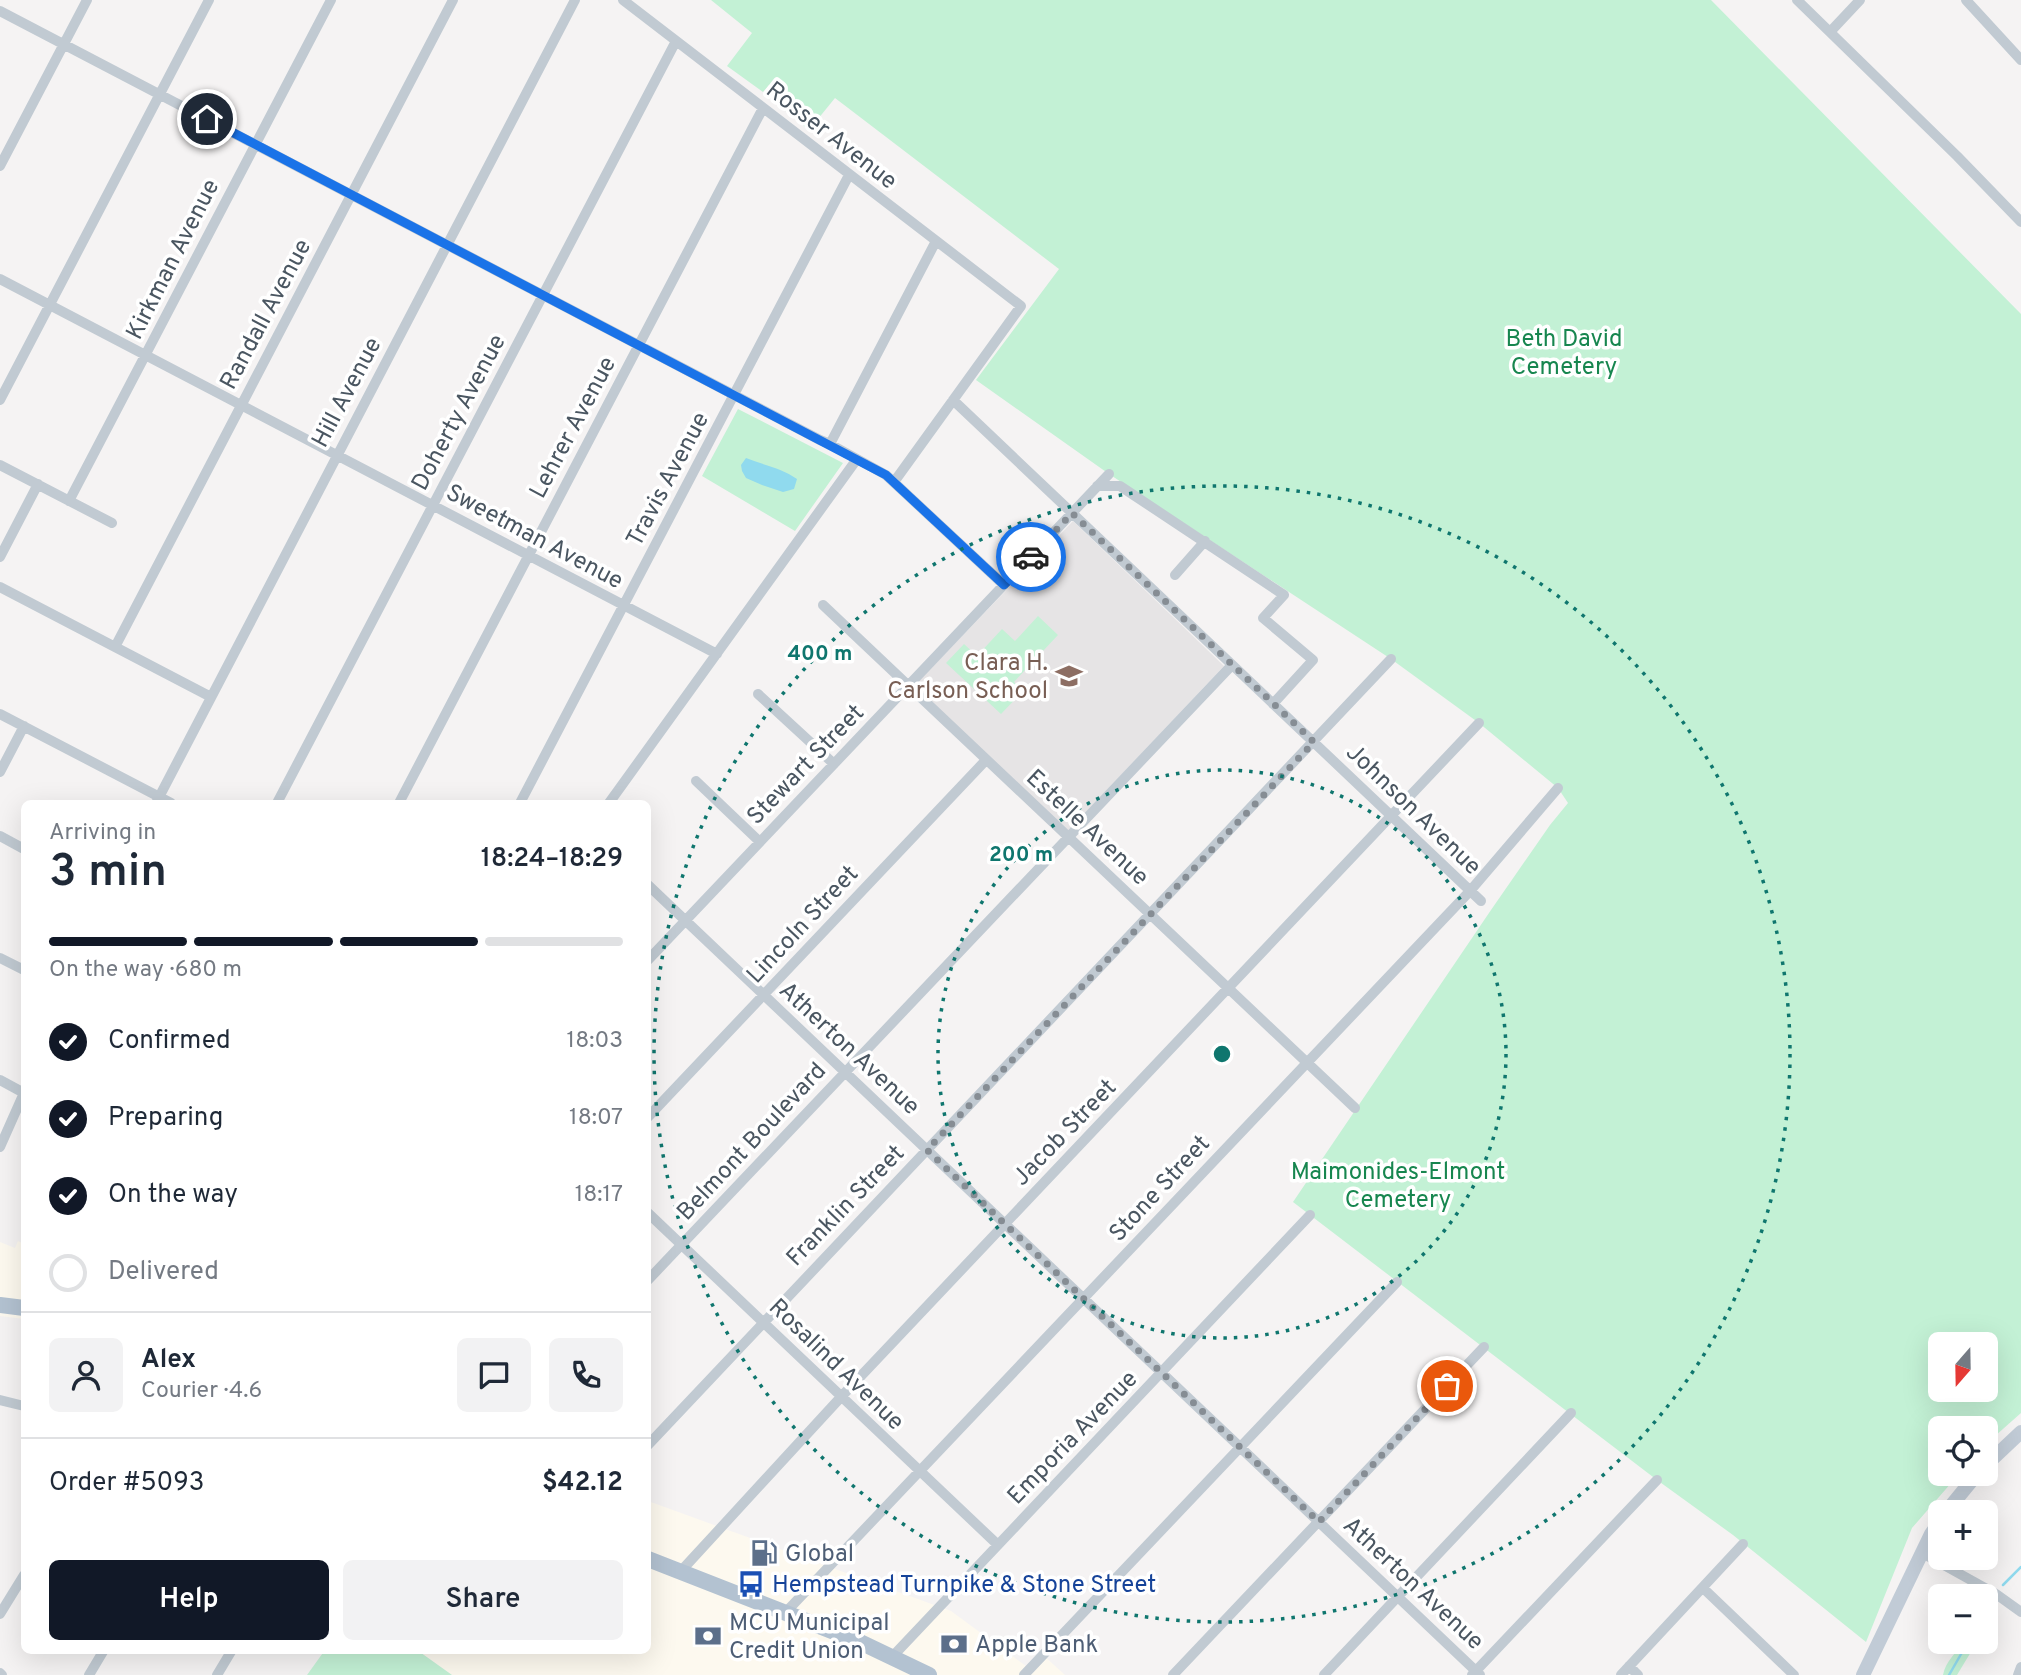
<!DOCTYPE html>
<meta charset="utf-8">
<style>
body{margin:0;font-family:Overpass,sans-serif;background:#f2f2f3;color:#1f2937;height:100vh;display:flex;flex-direction:column;font-size:26px;white-space:nowrap}
*{box-sizing:border-box;margin:0}
p{font-size:23px;color:#747a83}
.icon{flex:none;width:38px;height:38px;fill:none;stroke:currentColor;stroke-width:2;stroke-linecap:round;stroke-linejoin:round}
.map{position:relative;flex:1;overflow:hidden}
.details{position:absolute;left:21px;top:800px;width:630px;height:854px;display:flex;flex-direction:column;background:#fff;border-radius:10px;box-shadow:0 7px 28px #0002}
.details>*{flex:none}
.needle{width:46px;rotate:200deg}
.fabs{position:absolute;left:1928px;top:1332px;display:grid;gap:14px}
.fabs a{display:grid;place-items:center;width:70px;height:70px;border-radius:10px;background:#fff;box-shadow:0 7px 28px #0002;font-size:35px}
.pin{position:absolute;display:grid;place-items:center;width:60px;height:60px;color:#fff;margin:-30px;border:4px solid #fff;border-radius:50%;box-shadow:0 2px 7px #0007}
.courier{position:absolute;display:grid;place-items:center;width:70px;height:70px;margin:-35px;border:5px solid #1a73e8;border-radius:50%;background:#fff;color:#222;box-shadow:0 2px 9px #0007}
.summary em{font-style:normal;font-weight:600}
.summary div{display:flex;flex-direction:column-reverse}
.summary{display:flex;align-items:center;justify-content:space-between;height:119px;padding:0 28px}
h1{font-size:46px;font-weight:600;line-height:52px}
.bar{display:grid;grid-template-columns:repeat(4,1fr);gap:10px 7px;align-content:center;height:84px;padding:0 28px}
.bar i{height:9px;border-radius:5px;background:#e0e1e3}
.bar .selected{background:#111827}
.bar p{grid-column:span 4}
.line{display:flex;align-items:center;gap:18px;padding:0 28px;border-top:2px solid #e0e1e3}
.line div{flex:1}
.round{display:grid;place-items:center;flex:none;width:74px;height:74px;border-radius:10px;background:#f2f2f3}
ol{padding:0 28px;list-style:none}
li{display:flex;align-items:center;gap:21px;height:77px}
li p{margin-inline-start:auto}
li .icon{padding:7px;border-radius:50%;background:#111827;color:#fff;stroke-width:4}
li:last-child{color:#747a83}
li i{width:38px;height:38px;border:4px solid #e0e1e3;border-radius:50%}
.action{display:flex;gap:14px;margin-top:auto;padding:14px 28px}
.action a{flex:1;height:80px;border-radius:10px;background:#111827;color:#fff;font-size:28px;font-weight:600;line-height:80px;text-align:center}
.action a+a{background:#f2f2f3;color:#1f2937}
.map>svg:first-child{display:block}
</style>
<div class="map">
<svg width="2021" height="1675" viewBox="0 0 2021 1675">
<rect width="100%" height="100%" fill="#f5f3f3"/>
<path fill="#fdf9ef" d="M18,1241l6,3v75l-24,-3v-74l15,6z
M648,1501l303,110 79,58 13,-14 22,20h-613l-35,-25h231z"/>
<path fill="#e6e4e5" d="M1073,521l151,145 -157,166 -153,-146z"/>
<path fill="#c3f1d5" fill-rule="evenodd" d="M711,0h1000l310,314v1099l-35,31v-16h-45v46h18l-47,54 -46,114 -133,-107 -76,-55 -364,-278 198,-292 59,-85 18,-22 -10,-15 -79,-65 -88,-64 -282,-185 -133,-94 83,-111 -224,-171 -26,32 -32,-26 6,-6 -14,-13 -6,7 -36,-26 25,-33zM1941,1344h45v46h-45z
M738,409l105,54 -48,68 -93,-55z
M1038,616l20,19 -44,47 9,9 -22,23 -55,-51 18,-19 13,12 25,-27 13,12z
M1963,1642h14l-20,33h-14c3,-15 13,-21 20,-33z
M325,1650h92l35,25h-145z"/>
<path fill="#90daee" d="M746,458c17,7 36,10 51,21l-3,10 -11,3 -21,-7 -16,-7 -4,-7 -1,-6z"/>
<g fill="none" stroke-linecap="round" stroke-linejoin="round">
<path stroke="#90daee" stroke-width="2.5" d="M2003,1585l18,-18
M1986,1608l2,-2
M1949,1675l19,-33"/>
<path stroke="#c1cad2" stroke-width="10" d="M623,0l398,306 -127,176
M1797,0l160,156 64,66
M1966,0l55,60
M0,11l820,429 10,4 56,31 118,110
M1830,32l30,-32
M0,166l87,-166
M0,279l717,375
M0,400l209,-400
M953,400l528,501
M830,444l106,-203
M0,465l112,58
M1097,486h23l164,109 -21,23 50,42 -40,44
M69,501l262,-501
M0,557l38,-73
M1175,575l30,-34
M0,587l211,110
M823,605l532,503
M115,647l338,-647
M758,694l76,70
M0,714l171,89
M0,772l24,-46
M696,781l64,61
M156,803l419,-803
M277,803l399,-762
M399,803l364,-695
M520,803l329,-628
M609,803l248,-344
M0,836l24,13
M648,885l832,790
M0,958l24,12
M648,960l461,-486
M0,1080l24,13
M648,1117l338,-357
M0,1147l24,-54
M648,1213l350,332
M648,1280l584,-615
M0,1400l24,6
M648,1445l743,-786
M1922,1553l74,41 25,18
M681,1571l160,-174 638,-674
M1703,1588l91,87
M785,1613l685,-722 88,-103
M0,1614l24,-39
M892,1657l418,-442
M1629,1666l9,9
M0,1673l2,2
M89,1675l15,-25
M217,1675l15,-25
M1024,1675l373,-393
M1173,1675l311,-328
M1324,1675l247,-262
M1472,1675l185,-195
M1621,1675l122,-131
M2018,1675l3,-8"/>
<path stroke="#c1cbd6" stroke-width="14" d="M1986,1465l35,-33
M1946,1512l31,-38
M1863,1675l68,-141 10,-14"/>
<path stroke="#b3c2d1" stroke-width="16" d="M0,1305l24,3
M648,1559l212,83 69,33"/>
</g>
<g fill="none" stroke-linecap="round" stroke-linejoin="round">
<path stroke="#868d94" stroke-width="7" stroke-dasharray="0 12.6" d="M1031,557l41,-44 242,229 -387,408 392,372 128,-136"/>
<path stroke="#1a73e8" stroke-width="9" d="M207,119l679,356 118,110 27,-28"/>
</g>
<g fill="none" stroke="#0f766e" stroke-width="3.5" stroke-dasharray="3.5 7">
<circle cx="1222" cy="1054" r="284"/>
<circle cx="1222" cy="1054" r="568"/>
</g>
<defs>
<symbol id="school-bare" viewBox="-9 -9 18 18"><path d="M0-5L7-2L0 1L-7-2ZM-4 1L0 2.5L4 1V4Q0 6-4 4Z" fill="#8d6e63" stroke="#fff" stroke-width="2.5" paint-order="stroke"/></symbol>
<symbol id="fuel-bare" viewBox="-9 -9 18 18"><path d="M-5.5-6h7V0h2V4h1.3V-2.5L3-4.5l.8-.8L6-3V5H2.5V1h-1V6h-7ZM-4.2-4.7v3.2H.2V-4.7Z" fill="#5c6f8a" stroke="#fff" stroke-width="2.5" paint-order="stroke"/></symbol>
<symbol id="bus-bare" viewBox="-9 -9 18 18"><path d="M-5-6H5V4H4V6H2V4H-2V6H-4V4H-5ZM-3.5-4V0h7V-4ZM-3.5 1.2v1.5H-2V1.2ZM2 1.2v1.5H3.5V1.2Z" fill="#1a4fb4" stroke="#fff" stroke-width="2.5" paint-order="stroke"/></symbol>
<symbol id="bank-bare" viewBox="-9 -9 18 18"><path d="M-6-4H6V4H-6ZM0-2.3a2.3 2.3 0 1 0 0 4.6a2.3 2.3 0 1 0 0-4.6Z" fill="#5c6f8a" stroke="#fff" stroke-width="2.5" paint-order="stroke"/></symbol>
</defs>
<g fill-rule="evenodd">
<use href="#school-bare" x="1050" y="657" width="38" height="38"/>
<use href="#fuel-bare" x="745" y="1534" width="38" height="38"/>
<use href="#bus-bare" x="732" y="1565" width="38" height="38"/>
<use href="#bank-bare" x="689" y="1617" width="38" height="38"/>
<use href="#bank-bare" x="935" y="1625" width="38" height="38"/>
</g>
<g text-anchor="middle" stroke-width="7" stroke-linejoin="round" paint-order="stroke">
<g font-size="24" fill="#4a5661" stroke="#fff">
<text transform="translate(832 135) rotate(38)" y="8">Rosser Avenue</text>
<text transform="translate(172 259) rotate(-63)" y="8">Kirkman Avenue</text>
<text transform="translate(265 314) rotate(-62)" y="8">Randall Avenue</text>
<text transform="translate(346 392) rotate(-62)" y="8">Hill Avenue</text>
<text transform="translate(458 412) rotate(-62)" y="8">Doherty Avenue</text>
<text transform="translate(572 427) rotate(-62)" y="8">Lehrer Avenue</text>
<text transform="translate(667 479) rotate(-62)" y="8">Travis Avenue</text>
<text transform="translate(535 536) rotate(28)" y="8">Sweetman Avenue</text>
<text transform="translate(805 764) rotate(-46)" y="8">Stewart Street</text>
<text transform="translate(1414 809) rotate(44)" y="8">Johnson Avenue</text>
<text transform="translate(1088 827) rotate(43)" y="8">Estelle Avenue</text>
<text transform="translate(802 924) rotate(-47)" y="8">Lincoln Street</text>
<text transform="translate(850 1048) rotate(43)" y="8">Atherton Avenue</text>
<text transform="translate(1064 1132) rotate(-46)" y="8">Jacob Street</text>
<text transform="translate(751 1141) rotate(-47)" y="8">Belmont Boulevard</text>
<text transform="translate(1159 1188) rotate(-47)" y="8">Stone Street</text>
<text transform="translate(845 1205) rotate(-46)" y="8">Franklin Street</text>
<text transform="translate(837 1364) rotate(44)" y="8">Rosalind Avenue</text>
<text transform="translate(1072 1437) rotate(-46)" y="8">Emporia Avenue</text>
<text transform="translate(1414 1583) rotate(43)" y="8">Atherton Avenue</text>
</g>
<g font-size="24" fill="#17864f" stroke="#fff">
<text x="1564" y="346">Beth David<tspan x="1564" dy="28">Cemetery</tspan></text>
<text x="1398" y="1179">Maimonides-Elmont<tspan x="1398" dy="28">Cemetery</tspan></text>
</g>
<g font-size="24" fill="#785e54" stroke="#fff" text-anchor="end">
<text x="1048" y="670">Clara H.<tspan x="1048" dy="28">Carlson School</tspan></text>
</g>
<g font-size="24" fill="#4e5e75" stroke="#fff" text-anchor="start">
<text x="785" y="1561">Global</text>
<text x="729" y="1630">MCU Municipal<tspan x="729" dy="28">Credit Union</tspan></text>
<text x="975" y="1652">Apple Bank</text>
</g>
<g font-size="24" fill="#164399" stroke="#fff" text-anchor="start">
<text x="772" y="1592">Hempstead Turnpike &amp; Stone Street</text>
</g>
</g>
<circle cx="1222" cy="1054" r="10" fill="#0f766e" stroke="#fff" stroke-width="3.5"/>
<g font-size="21" text-anchor="middle" font-weight="bold" fill="#0f766e" stroke="#fff" stroke-width="7" stroke-linejoin="round" paint-order="stroke">
<text x="820" y="660">400 m</text>
<text x="1021" y="861">200 m</text>
</g>
</svg>
<div class="fabs">
<a><svg class="needle" viewBox="-14 -14 28 28"><path d="M0-13l5 13h-10z" fill="#e53935"/><path d="M0 13l5-13h-10z" fill="#747a83"/></svg></a>
<a><svg class="icon" aria-label="locate" viewBox="0 0 24 24"><circle cx="12" cy="12" r="6"/><path d="M12 2v4M12 18v4M2 12h4M18 12h4"/></svg></a>
<a>+</a>
<a>−</a>
</div>
<div class="pin" style="left:1447px;top:1386px;background:#ea580c"><svg class="icon" aria-label="bag" viewBox="0 0 24 24"><path d="M5 8h14l-1 12H6zM9 8a3 3 0 0 1 6 0"/></svg></div>
<div class="pin" style="left:207px;top:119px;background:#1f2937"><svg class="icon" aria-label="home" viewBox="0 0 24 24"><path d="M3 11l9-7 9 7M6 9v11h12V9"/></svg></div>
<div class="courier" style="left:1031px;top:557px"><svg class="icon" aria-label="car" viewBox="0 0 24 24"><path d="M5 17H2v-5l4-1 3-4h7l3 4 3 1v5h-3M9 17h6M6 11h13"/><circle cx="7" cy="17" r="2"/><circle cx="17" cy="17" r="2"/></svg></div>
<section class="details">
<div class="summary"><div><h1>3 min</h1><p>Arriving in</p></div><em>18:24–18:29</em></div>
<div class="bar"><i class="selected"></i><i class="selected"></i><i class="selected"></i><i></i><p>On the way · 680 m</p></div>
<ol>
<li><svg class="icon" aria-label="check" viewBox="0 0 24 24"><path d="M5 12l5 5 9-10"/></svg>Confirmed<p>18:03</p></li>
<li><svg class="icon" aria-label="check" viewBox="0 0 24 24"><path d="M5 12l5 5 9-10"/></svg>Preparing<p>18:07</p></li>
<li><svg class="icon" aria-label="check" viewBox="0 0 24 24"><path d="M5 12l5 5 9-10"/></svg>On the way<p>18:17</p></li>
<li><i></i>Delivered</li>
</ol>
<div class="line" style="height:126px"><a class="round"><svg class="icon" aria-label="person" viewBox="0 0 24 24"><circle cx="12" cy="8" r="4"/><path d="M4 21q1-7 8-7t8 7"/></svg></a><div><b>Alex</b><p>Courier · 4.6</p></div><a class="round"><svg class="icon" aria-label="chat" viewBox="0 0 24 24"><path d="M4 5h16v11H9l-5 4z"/></svg></a><a class="round"><svg class="icon" aria-label="phone" viewBox="0 0 24 24"><path d="M5 4h4l2 5-3 2q2 4 5 5l2-3 5 2v4C11 20 4 13 5 4z"/></svg></a></div>
<div class="line" style="height:91px"><div>Order #5093</div><b>$42.12</b></div>
<div class="action"><a>Help</a><a>Share</a></div>
</section>
</div>
